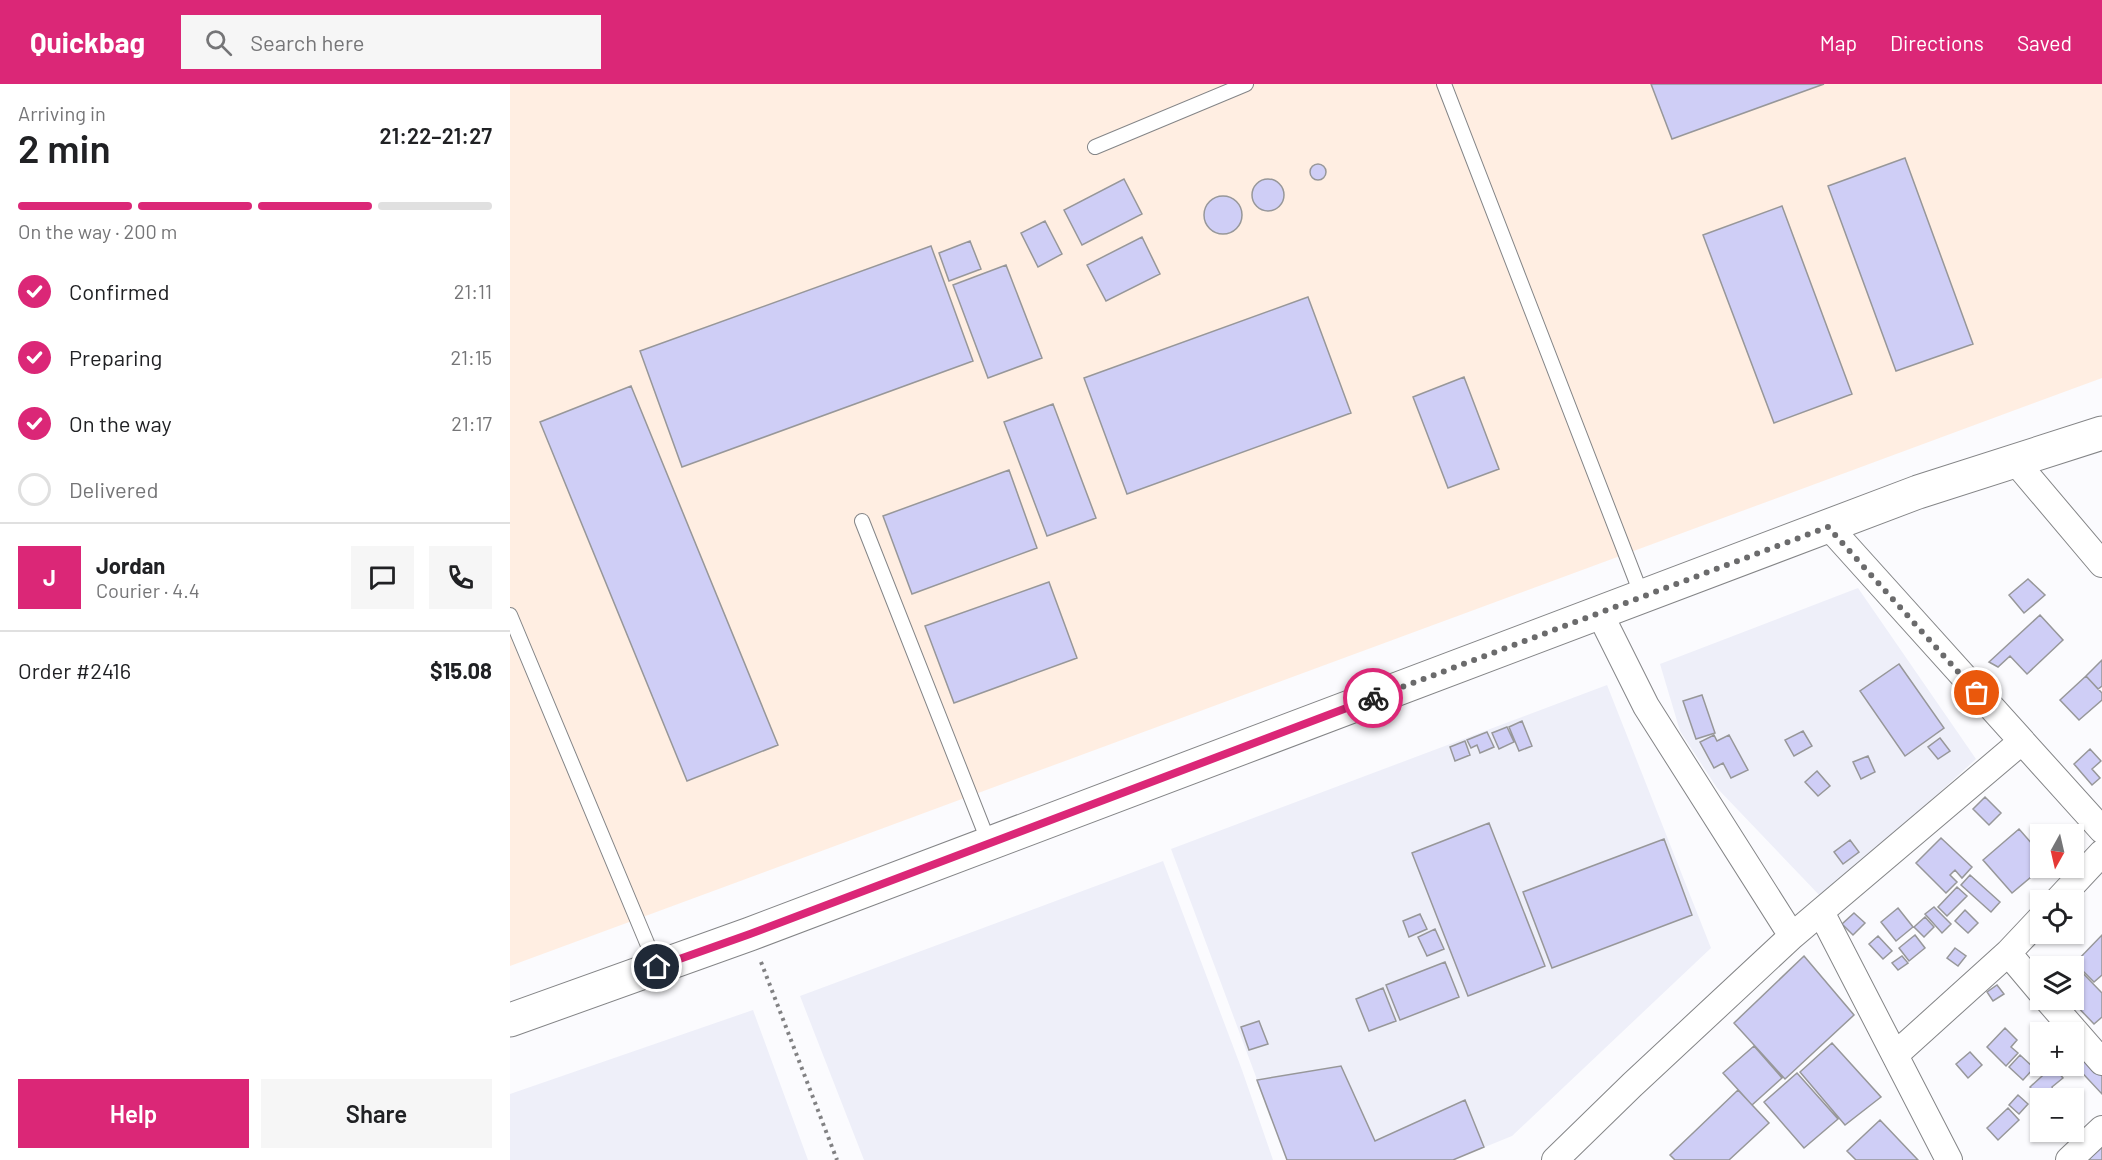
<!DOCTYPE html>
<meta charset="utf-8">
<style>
body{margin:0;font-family:Barlow,sans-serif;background:#f6f6f6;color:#202124;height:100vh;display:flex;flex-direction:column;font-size:22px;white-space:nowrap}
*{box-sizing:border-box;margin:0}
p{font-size:20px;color:#757577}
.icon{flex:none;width:33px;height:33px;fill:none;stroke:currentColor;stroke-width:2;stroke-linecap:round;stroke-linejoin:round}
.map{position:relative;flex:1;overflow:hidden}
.sheet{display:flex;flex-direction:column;background:#fff;width:510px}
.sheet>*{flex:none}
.needle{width:39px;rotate:188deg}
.buttons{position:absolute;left:1520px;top:740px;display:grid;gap:12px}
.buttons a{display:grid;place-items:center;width:54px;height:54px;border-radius:0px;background:#fff;box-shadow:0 2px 4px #0004;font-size:30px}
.pin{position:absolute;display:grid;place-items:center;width:51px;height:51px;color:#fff;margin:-26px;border:3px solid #fff;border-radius:50%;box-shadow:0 2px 6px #0007}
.courier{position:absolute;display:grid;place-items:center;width:60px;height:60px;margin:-30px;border:4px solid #db2777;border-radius:50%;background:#fff;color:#222;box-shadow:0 2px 8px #0007}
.overview em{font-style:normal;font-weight:600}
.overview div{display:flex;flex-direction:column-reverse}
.overview{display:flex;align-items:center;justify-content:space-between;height:102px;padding:0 18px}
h1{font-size:39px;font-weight:600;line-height:45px}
.bar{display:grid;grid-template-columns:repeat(4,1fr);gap:9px 6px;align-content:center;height:72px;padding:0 18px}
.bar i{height:8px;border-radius:4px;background:#e0e0e0}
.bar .on{background:#db2777}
.bar p{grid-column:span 4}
.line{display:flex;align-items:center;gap:15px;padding:0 18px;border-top:2px solid #e0e0e0}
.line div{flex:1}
.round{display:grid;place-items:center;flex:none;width:63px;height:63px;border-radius:0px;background:#f6f6f6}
ol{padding:0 18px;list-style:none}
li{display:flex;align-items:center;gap:18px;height:66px}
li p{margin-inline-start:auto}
li .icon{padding:6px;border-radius:50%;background:#db2777;color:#fff;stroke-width:4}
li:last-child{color:#757577}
li i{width:33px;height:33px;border:3px solid #e0e0e0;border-radius:50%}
.primary-button{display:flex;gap:12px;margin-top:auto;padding:12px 18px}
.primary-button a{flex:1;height:69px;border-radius:0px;background:#db2777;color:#fff;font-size:24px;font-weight:600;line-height:69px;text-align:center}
.primary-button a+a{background:#f6f6f6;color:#202124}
header{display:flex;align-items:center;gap:36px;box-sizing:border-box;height:84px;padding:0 30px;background:#db2777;color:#fff}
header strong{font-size:28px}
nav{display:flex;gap:33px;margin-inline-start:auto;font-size:21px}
.search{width:420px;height:54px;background:#f6f6f6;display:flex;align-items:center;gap:15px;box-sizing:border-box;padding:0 21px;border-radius:0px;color:#757577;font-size:22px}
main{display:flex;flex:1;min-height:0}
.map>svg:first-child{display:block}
</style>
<header>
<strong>Quickbag</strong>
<div class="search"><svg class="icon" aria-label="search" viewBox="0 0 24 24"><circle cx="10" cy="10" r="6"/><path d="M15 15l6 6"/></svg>Search here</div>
<nav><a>Map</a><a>Directions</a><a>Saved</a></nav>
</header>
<main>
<section class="sheet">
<div class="overview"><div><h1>2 min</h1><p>Arriving in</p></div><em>21:22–21:27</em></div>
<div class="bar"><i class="on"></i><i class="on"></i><i class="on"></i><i></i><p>On the way · 200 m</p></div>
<ol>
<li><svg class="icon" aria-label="check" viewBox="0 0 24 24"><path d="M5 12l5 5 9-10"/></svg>Confirmed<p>21:11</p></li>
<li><svg class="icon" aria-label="check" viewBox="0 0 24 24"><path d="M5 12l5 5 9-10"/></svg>Preparing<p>21:15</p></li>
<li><svg class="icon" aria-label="check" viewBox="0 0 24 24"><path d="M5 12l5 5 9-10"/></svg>On the way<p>21:17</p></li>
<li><i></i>Delivered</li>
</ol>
<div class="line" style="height:108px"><b class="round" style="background:#db2777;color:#fff">J</b><div><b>Jordan</b><p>Courier · 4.4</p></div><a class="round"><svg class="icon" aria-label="chat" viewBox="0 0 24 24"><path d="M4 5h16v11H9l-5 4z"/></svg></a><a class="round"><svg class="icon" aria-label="phone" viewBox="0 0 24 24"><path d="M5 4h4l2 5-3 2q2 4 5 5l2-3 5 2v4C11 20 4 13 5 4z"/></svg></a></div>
<div class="line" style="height:78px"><div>Order #2416</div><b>$15.08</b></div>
<div class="primary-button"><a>Help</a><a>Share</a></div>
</section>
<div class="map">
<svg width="1592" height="1076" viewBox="0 0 1592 1076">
<rect width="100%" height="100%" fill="#fbfbfe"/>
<path fill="#eeeff9" d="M1348,504l118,171 -153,140 -106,-111 -37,-57 -20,-67z
M1097,601l104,263 -199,188 -59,24h-166l-116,-311z
M653,777l79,209 31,90h-409l-64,-164z
M243,926l55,150h-298v-66z"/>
<path fill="#ffeee2" d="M0,0h1592v294l-1592,588z"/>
<path fill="#cfcef6" stroke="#979799" stroke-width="1.5" d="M1141,0h173l-152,55z
M1395,74l68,186 -77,27 -68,-185z
M800 88a8 8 0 1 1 16 0a8 8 0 1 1-16 0Z
M614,95l18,35 -60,31 -18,-35z
M742 111a16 16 0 1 1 32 0a16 16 0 1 1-32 0Z
M694 131a19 19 0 1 1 38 0a19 19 0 1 1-38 0Z
M1272,122l70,188 -78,29 -71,-188z
M535,137l17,33 -24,13 -17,-34z
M632,153l18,37 -54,27 -19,-36z
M460,157l11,28 -32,12 -10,-28z
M421,162l42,115 -291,106 -42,-116z
M496,181l36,93 -54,20 -35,-93z
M798,213l43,116 -224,81 -43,-116z
M954,293l35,92 -51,19 -35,-91z
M121,302l147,359 -91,36 -147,-359z
M543,320l43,114 -49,18 -43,-114z
M499,386l28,78 -125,46 -29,-78z
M1518,495l17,16 -21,18 -15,-18z
M539,498l28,76 -123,45 -29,-77z
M1530,531l23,25 -36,34 -17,-18 -12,11 -9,-5z
M1592,576v26l-4,3 -12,-13z
M1389,580l45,64 -39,28 -45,-65z
M1576,592l16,17v7l-23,20 -19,-20z
M1192,611l13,38 -19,6 -13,-38z
M1012,637l10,25 -13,5 -10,-24z
M997,643l7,15 -15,7 -7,-16z
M1293,647l9,15 -18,10 -9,-16z
M977,648l7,15 -14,6 -3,-8 -6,3 -4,-8z
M1204,651l3,6 12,-6 19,35 -17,8 -8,-15 -9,5 -14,-26z
M1430,654l10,13 -12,8 -10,-12z
M955,657l5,14 -15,6 -5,-14z
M1580,665l11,12 -9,8 8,9 -8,7 -18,-21z
M1358,672l7,16 -14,7 -8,-17z
M1307,687l13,15 -12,10 -13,-14z
M1475,713l16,16 -12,12 -16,-16z
M979,739l56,143 -77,30 -56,-143z
M1509,745l21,24v14h3l-31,26 -29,-33z
M1431,754l31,29 -10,11 -7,-8 -5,5 7,7 -11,11 -30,-30z
M1154,755l28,76 -140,53 -29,-76z
M1340,756l9,12 -16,12 -9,-12z
M1460,791l30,27 -9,10 -30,-27z
M1447,803l10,9 -20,20 -9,-9z
M1424,823l17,17 -9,9 -17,-19z
M1388,824l15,19 -17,14 -15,-19z
M1455,826l13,13 -10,10 -13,-12z
M1344,829l11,10 -12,12 -11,-11z
M910,830l7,15 -18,8 -6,-16z
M1415,833l9,10 -10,10 -10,-10z
M925,845l9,20 -17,7 -9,-19z
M1405,851l10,13 -16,13 -10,-13z
M1592,851v40l-8,7 -19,-19z
M1368,852l14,15 -9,8 -14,-15z
M1445,864l11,8 -8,10 -11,-8z
M1294,872l50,59 -69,64 -51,-56z
M1392,872l6,7 -10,7 -6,-7z
M935,878l14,35 -59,23 -14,-35z
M1563,879l29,30v24l-8,7 -24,-25h3v-33h-3z
M1487,901l7,9 -11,7 -6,-9z
M873,904l13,33 -27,10 -13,-32z
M749,937l9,23 -19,6 -8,-23z
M1495,944l12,12 -6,7 7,6 -12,13 -19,-19z
M1322,959l49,54 -36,28 -45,-53z
M1244,962l28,32 -30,27 -29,-32z
M1563,963l29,22v25l-29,-31z
M1460,968l12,13 -14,13 -12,-14z
M1510,971l14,13 -11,12 -14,-13z
M831,982l34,75 90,-41 19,47 -31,13h-166l-30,-80z
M1543,982l10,12 -11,9 2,6 -5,5h-9l-10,-11z
M1287,989l41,46 -34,29 -40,-46z
M1228,1006l31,33 -40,37h-54l-5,-5z
M1508,1011l10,9 -9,10 -10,-9z
M1498,1024l11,12 -21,20 -11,-12z
M1370,1036l38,40h-62l-9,-9z
M1592,1057v19h-19z"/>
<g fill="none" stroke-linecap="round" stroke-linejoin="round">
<defs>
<path id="service" d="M934,0l198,512
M585,63l151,-63
M352,437l127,322
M0,531l147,352"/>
<path id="minor" d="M1505,377l87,103
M1319,443l273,303
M1089,528l47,94 146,230
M1548,816l44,-47
M1311,828l128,248
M1498,869l32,38
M1537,915l55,63
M1385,971l113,-102 32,-34
M1045,1076l77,-75 160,-149 229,-194
M1559,1076l33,-31"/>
<path id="secondary" d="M0,936l240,-86 1168,-442 184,-59"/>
</defs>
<use href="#service" stroke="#848587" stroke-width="16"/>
<use href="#minor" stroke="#848587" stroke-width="28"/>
<use href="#secondary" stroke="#848587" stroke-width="35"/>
<path stroke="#818183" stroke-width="4" stroke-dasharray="3 4.5" stroke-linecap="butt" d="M251,878l76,198"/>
<use href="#service" stroke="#fff" stroke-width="14"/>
<use href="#minor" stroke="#fff" stroke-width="26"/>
<use href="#secondary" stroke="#fff" stroke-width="33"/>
</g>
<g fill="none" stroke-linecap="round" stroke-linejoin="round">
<path stroke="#6b6b6c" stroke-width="6" stroke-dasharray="0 10.8" d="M863,614l455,-171 149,166"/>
<path stroke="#db2777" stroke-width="8" d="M147,883l93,-33 623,-236"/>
</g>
</svg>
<div class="buttons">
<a><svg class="needle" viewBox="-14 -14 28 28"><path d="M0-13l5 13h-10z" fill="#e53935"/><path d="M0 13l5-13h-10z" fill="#757577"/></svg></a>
<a><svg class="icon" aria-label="locate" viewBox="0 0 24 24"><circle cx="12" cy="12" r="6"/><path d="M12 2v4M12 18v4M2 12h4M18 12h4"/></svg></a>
<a><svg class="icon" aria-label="layers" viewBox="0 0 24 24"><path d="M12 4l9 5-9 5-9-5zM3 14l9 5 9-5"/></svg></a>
<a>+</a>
<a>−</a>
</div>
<div class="pin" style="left:1467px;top:609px;background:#ea580c"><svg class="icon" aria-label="bag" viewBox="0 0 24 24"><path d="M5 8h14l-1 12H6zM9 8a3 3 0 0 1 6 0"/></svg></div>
<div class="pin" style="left:147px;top:883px;background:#1f2937"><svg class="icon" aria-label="home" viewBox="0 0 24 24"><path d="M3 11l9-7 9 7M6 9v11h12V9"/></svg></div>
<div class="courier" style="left:863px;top:614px"><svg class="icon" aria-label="bike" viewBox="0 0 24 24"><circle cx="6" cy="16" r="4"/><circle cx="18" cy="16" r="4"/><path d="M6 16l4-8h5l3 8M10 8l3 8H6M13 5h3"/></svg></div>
</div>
</main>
